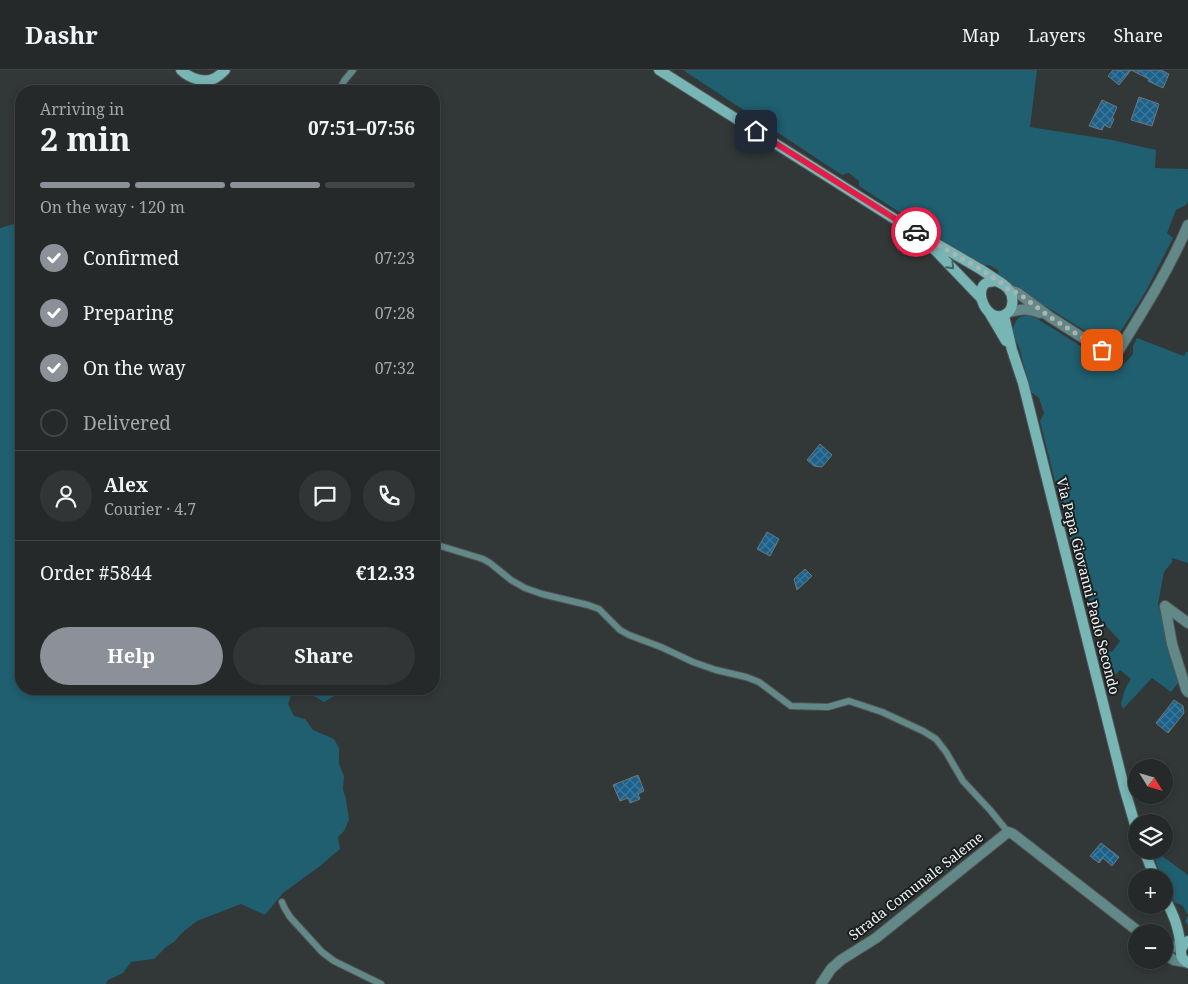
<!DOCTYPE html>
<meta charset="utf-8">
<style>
body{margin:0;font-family:"Noto Serif",serif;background:#323536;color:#f1f3f6;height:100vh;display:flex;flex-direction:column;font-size:19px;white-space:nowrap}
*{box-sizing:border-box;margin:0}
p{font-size:16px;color:#a4a6a8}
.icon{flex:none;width:28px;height:28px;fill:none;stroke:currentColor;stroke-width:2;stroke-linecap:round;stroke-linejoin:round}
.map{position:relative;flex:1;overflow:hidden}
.drawer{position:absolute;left:15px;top:15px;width:425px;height:610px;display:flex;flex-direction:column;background:#26292a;border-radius:20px;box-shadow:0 2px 8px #0003,0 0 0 1px #424547}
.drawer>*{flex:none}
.needle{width:32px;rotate:127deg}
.tools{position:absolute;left:1128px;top:689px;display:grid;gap:10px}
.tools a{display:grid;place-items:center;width:45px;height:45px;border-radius:50%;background:#26292a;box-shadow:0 2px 8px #0003,0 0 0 1px #424547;font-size:25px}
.pin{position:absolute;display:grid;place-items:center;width:42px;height:42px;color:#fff;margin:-21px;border-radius:10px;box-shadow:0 2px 8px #0006}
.courier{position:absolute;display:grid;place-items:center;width:50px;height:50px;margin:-25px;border:4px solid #e11d48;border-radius:50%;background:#fff;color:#222;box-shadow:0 1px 6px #0007}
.overview em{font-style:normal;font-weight:700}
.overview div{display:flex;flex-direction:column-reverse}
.overview{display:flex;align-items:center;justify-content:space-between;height:85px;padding:0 25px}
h1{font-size:32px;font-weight:700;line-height:38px}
.bar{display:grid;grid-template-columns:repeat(4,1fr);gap:8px 5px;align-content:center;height:60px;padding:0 25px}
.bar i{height:6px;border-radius:4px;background:#424547}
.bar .current{background:#8c9099}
.bar p{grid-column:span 4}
.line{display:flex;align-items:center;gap:12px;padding:0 25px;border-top:1px solid #424547}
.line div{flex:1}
.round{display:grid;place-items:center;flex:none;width:52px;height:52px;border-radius:26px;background:#323536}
ol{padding:0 25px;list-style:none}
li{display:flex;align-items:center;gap:15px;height:55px}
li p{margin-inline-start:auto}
li .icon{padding:5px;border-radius:50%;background:#8c9099;color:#fff;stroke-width:4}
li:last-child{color:#a4a6a8}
li i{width:28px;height:28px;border:2px solid #424547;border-radius:50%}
.button{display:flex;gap:10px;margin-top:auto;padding:10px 25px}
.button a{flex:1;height:58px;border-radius:30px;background:#8c9099;color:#fff;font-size:20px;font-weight:700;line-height:58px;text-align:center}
.button a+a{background:#323536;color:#f1f3f6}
header{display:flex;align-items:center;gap:30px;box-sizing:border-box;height:70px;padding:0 25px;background:#26292a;border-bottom:1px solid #424547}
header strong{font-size:24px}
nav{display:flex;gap:28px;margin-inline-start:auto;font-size:18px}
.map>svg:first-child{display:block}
</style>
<header>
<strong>Dashr</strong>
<nav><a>Map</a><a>Layers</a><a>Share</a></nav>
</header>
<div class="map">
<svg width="1188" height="914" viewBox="0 0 1188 914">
<defs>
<pattern id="building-cross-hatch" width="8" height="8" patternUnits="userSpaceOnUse" patternTransform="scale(1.25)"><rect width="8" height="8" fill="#1c618a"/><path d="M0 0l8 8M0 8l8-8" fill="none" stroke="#3d789b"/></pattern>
</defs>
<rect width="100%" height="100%" fill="#323738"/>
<path fill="#1f5f6f" d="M683,0h354l-7,57 82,13 44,10 -1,18 33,1v32l-2,4 -10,5 -9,23 6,5 -27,53 -35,56 -112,-70 -1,-7 -9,-5 -7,1 -123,-80v-5l-10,-8 -7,2z
M21,152v467h318l-3,6 -12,7 -10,-6 -13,-5 -9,2 -4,11 6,12 11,3 8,11 21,9 5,9v16l5,12 -1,13 3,10 3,21 -5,11 -6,6 2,12 -20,17 -37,27 -18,22 -24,-11 -44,17 -14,11 -9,10 -8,5 -12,12 -23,3 -8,11 -15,7 -2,4h-106v-756z
M1028,245l8,3 83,52 14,-16v-8l4,-8 47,18 2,-4h2v211l-16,-5v4l-8,10 -6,32 21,78 -8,10 -19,-14 -29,31 -2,-5 4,-15 6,-10 -11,-9 -5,5 -5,1 -5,-5 -4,-17 2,-3 4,-1 5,2 8,-11 -24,-26 -7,-15 2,-6 -3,-2 -4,-14 -3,-1 -14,-48 3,-7 -1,-9 -7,-4 -22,-88 4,-8 -5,-15 -8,-6 -12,-45 -7,-14c3,-11 3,-16 16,-18z
M1151,780h3l34,25v51l-3,-5 3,-6 -6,-10 -7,-2 -11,-23v-2l-3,-3z"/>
<path fill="url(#building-cross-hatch)" stroke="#717579" d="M1113,0h48l8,4 -6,14 -15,-7 1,-2 -18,-9 -12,15 -11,-9z
M1139,27l20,7 -7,22 -21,-6z
M1102,30l15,7 -5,11 2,1 -4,9 -6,-3 -2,5 -13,-4z
M820,374l12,11 -10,12 -8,-1 -7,-6z
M767,462l12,7 -9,17 -13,-7z
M805,499l7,7 -15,14 -3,-11z
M1174,630l9,6 1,7 -16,20 -12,-10z
M638,705l6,16 -6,3 2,5 -10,4 -2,-5 -8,3 -7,-16z
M1101,773l18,14 -7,9 -9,-8 -4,5 -9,-7z"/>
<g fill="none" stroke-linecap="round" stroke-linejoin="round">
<defs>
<path id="service" d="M339,21l5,-10 9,-11
M434,474l49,15 7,4 21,17 14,8 17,6 46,11 11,4 21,21 9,5 32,12 32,15 23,8 30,7 13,5 32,24 37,1 21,-6 33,11 41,19 13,8 10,13 17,29 27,29 18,22
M282,832l2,5 6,10 32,35 12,9 47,23"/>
<path id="minor" d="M1009,220l9,3 32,24 52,33 8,4 7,-1c26,-42 52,-83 71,-128
M1009,242c13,-3 19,-4 31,1
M1165,536l7,38 14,45 2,3
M1165,536l23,17
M1164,876l10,1 11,-5
M1164,884l10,6 11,2
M821,914l10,-15 10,-9 35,-22 132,-106 5,2 126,98"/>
<path id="secondary" d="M181,0c8,8 24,14 34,8 4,-2 7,-5 10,-8
M659,0l242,153 79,46 23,15
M927,174l9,7 45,47
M996,211c5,2 10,4 13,9 5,6 5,19 -3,24 -18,12 -35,-25 -18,-32 1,0 7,-1 8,-1z
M990,244l16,27
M1004,246l8,34 11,33 101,404 12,41
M1144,780l11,28
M1164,826c10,20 15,31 17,54
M1188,871c-9,6 -10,16 0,22"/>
</defs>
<use href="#service" stroke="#505556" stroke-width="8"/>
<use href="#minor" stroke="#505556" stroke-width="12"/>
<use href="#secondary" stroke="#505556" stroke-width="12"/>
<use href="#service" stroke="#628887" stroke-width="6"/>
<use href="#minor" stroke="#628887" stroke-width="10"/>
<use href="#secondary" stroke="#78b5b5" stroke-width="10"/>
</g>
<defs><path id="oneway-chevron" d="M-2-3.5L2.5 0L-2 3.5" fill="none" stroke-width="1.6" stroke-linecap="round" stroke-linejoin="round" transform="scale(1.25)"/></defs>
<use stroke="#456262" href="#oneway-chevron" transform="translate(951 196) rotate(46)"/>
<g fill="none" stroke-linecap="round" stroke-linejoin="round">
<path stroke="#aeb2b3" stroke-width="5" stroke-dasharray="0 9" d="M916,162l64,37 23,15 6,6 9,3 32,24 52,33"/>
<path stroke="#e11d48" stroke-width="6" d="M756,61l160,101"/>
</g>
<g text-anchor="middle" stroke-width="4" stroke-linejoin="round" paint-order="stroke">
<g font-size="14" fill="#f0f4f5" stroke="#1b1e1e">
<text transform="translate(1088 516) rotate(76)" y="5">Via Papa Giovanni Paolo Secondo</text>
<text transform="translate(916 816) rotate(-38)" y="5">Strada Comunale Saleme</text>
</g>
</g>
</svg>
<div class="tools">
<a><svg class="needle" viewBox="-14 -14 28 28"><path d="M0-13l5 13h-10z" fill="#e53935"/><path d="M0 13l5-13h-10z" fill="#a4a6a8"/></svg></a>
<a><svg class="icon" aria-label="layers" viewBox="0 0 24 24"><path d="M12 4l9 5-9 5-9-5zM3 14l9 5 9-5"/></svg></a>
<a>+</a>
<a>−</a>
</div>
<div class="pin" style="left:1102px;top:280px;background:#ea580c"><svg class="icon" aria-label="bag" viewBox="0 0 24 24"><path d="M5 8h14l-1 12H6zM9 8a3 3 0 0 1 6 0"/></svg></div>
<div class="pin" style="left:756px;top:61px;background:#1f2937"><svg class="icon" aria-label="home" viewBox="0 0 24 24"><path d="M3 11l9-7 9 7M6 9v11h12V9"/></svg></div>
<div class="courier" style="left:916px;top:162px"><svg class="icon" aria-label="car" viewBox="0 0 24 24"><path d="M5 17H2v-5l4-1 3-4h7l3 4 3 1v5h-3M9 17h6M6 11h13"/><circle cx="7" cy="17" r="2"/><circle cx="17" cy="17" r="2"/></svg></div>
<section class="drawer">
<div class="overview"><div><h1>2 min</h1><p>Arriving in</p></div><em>07:51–07:56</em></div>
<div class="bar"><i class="current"></i><i class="current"></i><i class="current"></i><i></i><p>On the way · 120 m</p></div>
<ol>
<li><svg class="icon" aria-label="check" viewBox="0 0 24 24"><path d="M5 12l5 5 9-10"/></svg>Confirmed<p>07:23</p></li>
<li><svg class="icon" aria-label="check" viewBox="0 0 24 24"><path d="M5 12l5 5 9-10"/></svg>Preparing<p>07:28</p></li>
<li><svg class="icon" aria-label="check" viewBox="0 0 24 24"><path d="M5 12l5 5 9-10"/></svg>On the way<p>07:32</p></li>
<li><i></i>Delivered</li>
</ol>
<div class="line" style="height:90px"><a class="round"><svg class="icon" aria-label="person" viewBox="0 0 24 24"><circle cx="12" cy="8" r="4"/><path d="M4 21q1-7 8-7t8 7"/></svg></a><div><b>Alex</b><p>Courier · 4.7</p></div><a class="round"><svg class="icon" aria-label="chat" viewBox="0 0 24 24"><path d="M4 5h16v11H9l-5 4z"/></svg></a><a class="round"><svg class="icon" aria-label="phone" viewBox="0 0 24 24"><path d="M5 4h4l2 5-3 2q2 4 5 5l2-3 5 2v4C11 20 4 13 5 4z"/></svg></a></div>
<div class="line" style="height:65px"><div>Order #5844</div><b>€12.33</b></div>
<div class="button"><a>Help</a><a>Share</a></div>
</section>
</div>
